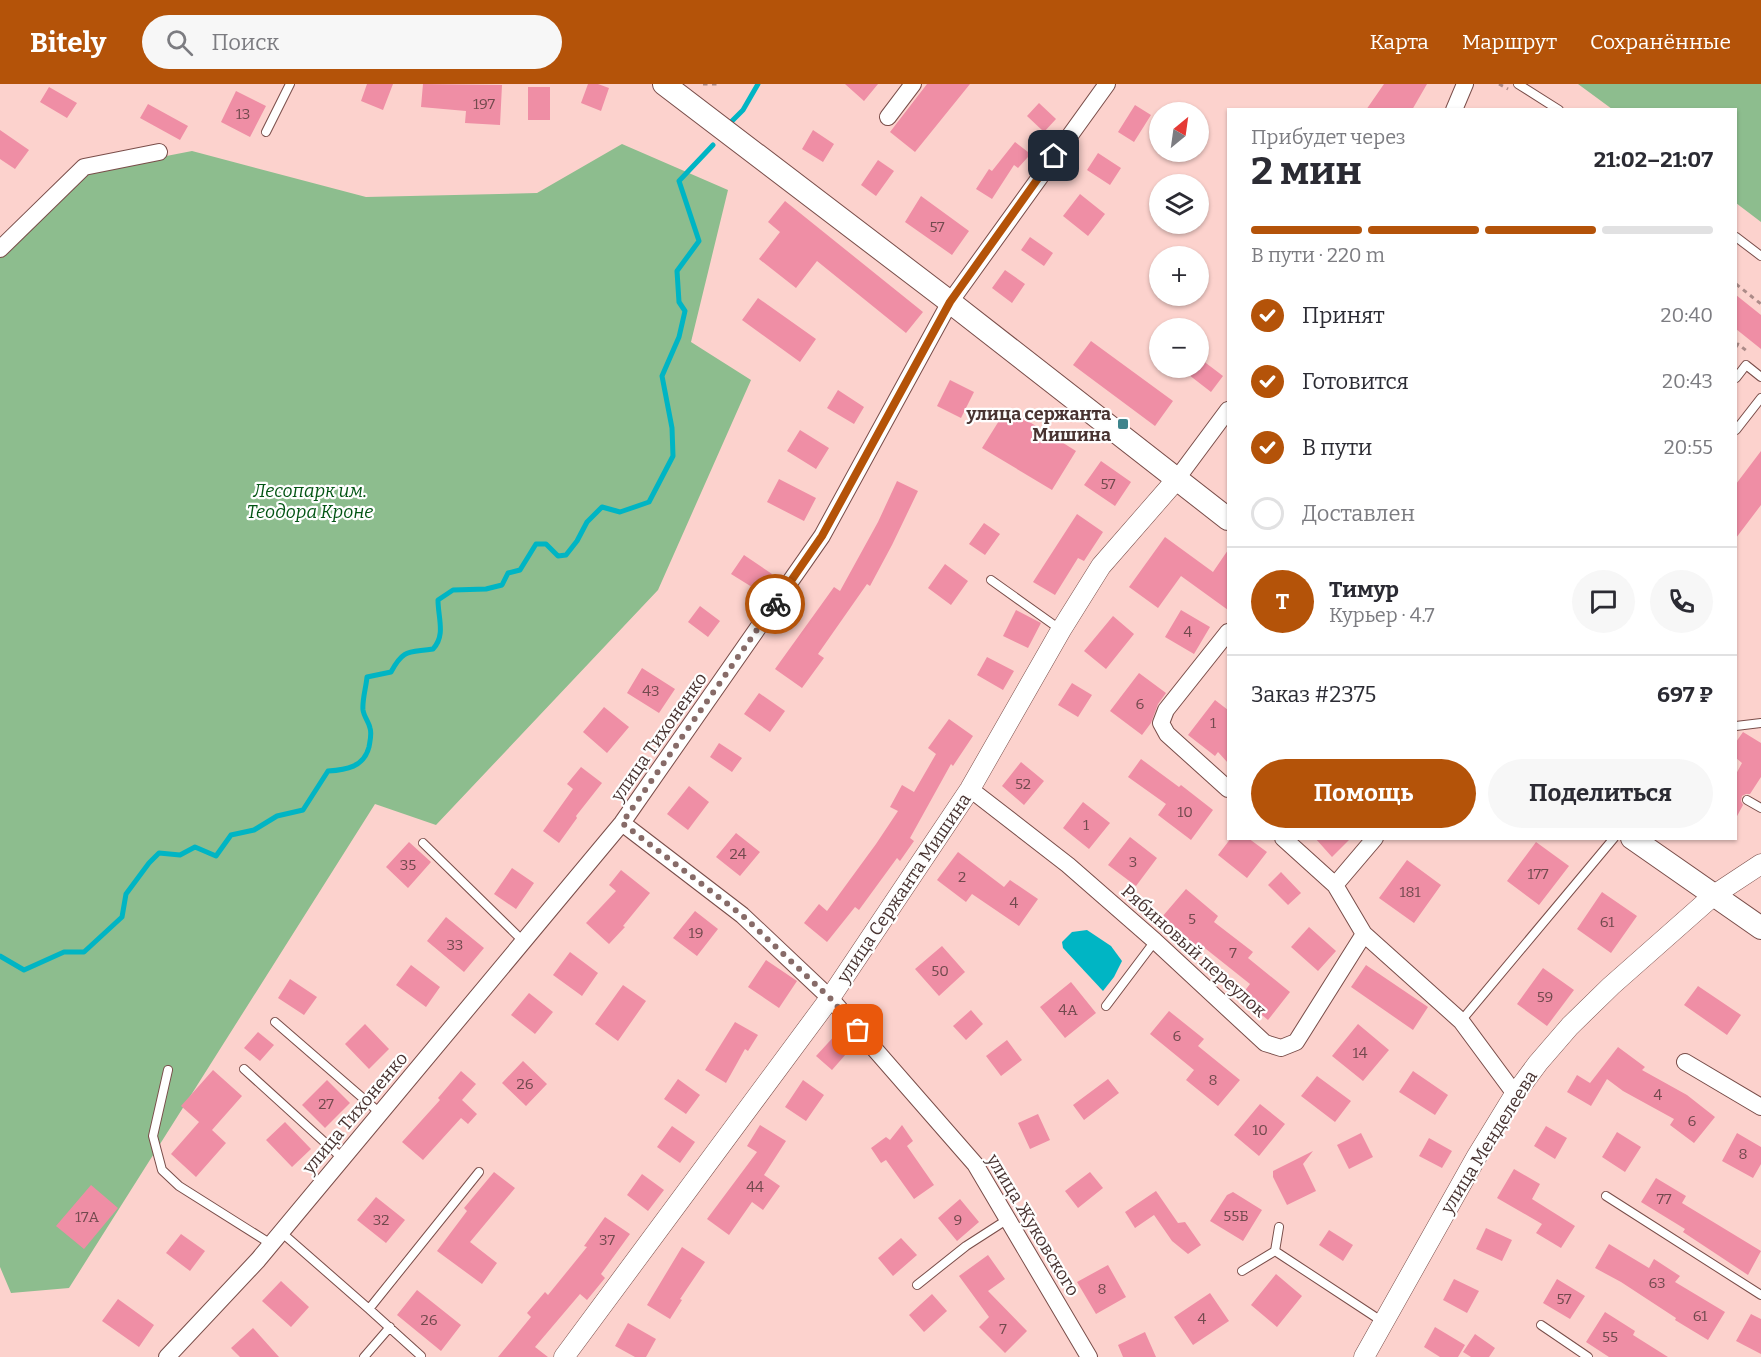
<!DOCTYPE html>
<html lang="ru">
<meta charset="utf-8">
<style>
body{margin:0;font-family:Bitter,serif;background:#f7f7f7;color:#2b2b33;height:100vh;display:flex;flex-direction:column;font-size:22px;white-space:nowrap}
*{box-sizing:border-box;margin:0}
p{font-size:20px;color:#7c7c81}
.icon{flex:none;width:33px;height:33px;fill:none;stroke:currentColor;stroke-width:2;stroke-linecap:round;stroke-linejoin:round}
.map{position:relative;flex:1;overflow:hidden}
.drawer{position:absolute;left:1227px;top:24px;width:510px;height:732px;display:flex;flex-direction:column;background:#fff;border-radius:0px;box-shadow:0 2px 4px #0004}
.drawer>*{flex:none}
.needle{width:39px;rotate:29deg}
.controls{position:absolute;left:1149px;top:18px;display:grid;gap:12px}
.controls a{display:grid;place-items:center;width:60px;height:60px;border-radius:50%;background:#fff;box-shadow:0 2px 4px #0004;font-size:30px}
.pin{position:absolute;display:grid;place-items:center;width:51px;height:51px;color:#fff;margin:-26px;border-radius:12px;box-shadow:0 3px 9px #0006}
.courier{position:absolute;display:grid;place-items:center;width:60px;height:60px;margin:-30px;border:4px solid #b45309;border-radius:50%;background:#fff;color:#222;box-shadow:0 2px 8px #0007}
.head em{font-style:normal;font-weight:700}
.head div{display:flex;flex-direction:column-reverse}
.head{display:flex;align-items:center;justify-content:space-between;height:102px;padding:0 24px}
h1{font-size:39px;font-weight:700;line-height:45px}
.bar{display:grid;grid-template-columns:repeat(4,1fr);gap:9px 6px;align-content:center;height:72px;padding:0 24px}
.bar i{height:8px;border-radius:4px;background:#e1e1e2}
.bar .selected{background:#b45309}
.bar p{grid-column:span 4}
.line{display:flex;align-items:center;gap:15px;padding:0 24px;border-top:2px solid #e1e1e2}
.line div{flex:1}
.round{display:grid;place-items:center;flex:none;width:63px;height:63px;border-radius:32px;background:#f7f7f7}
ol{padding:0 24px;list-style:none}
li{display:flex;align-items:center;gap:18px;height:66px}
li p{margin-inline-start:auto}
li .icon{padding:6px;border-radius:50%;background:#b45309;color:#fff;stroke-width:4}
li:last-child{color:#7c7c81}
li i{width:33px;height:33px;border:3px solid #e1e1e2;border-radius:50%}
.action{display:flex;gap:12px;margin-top:auto;padding:12px 24px}
.action a{flex:1;height:69px;border-radius:36px;background:#b45309;color:#fff;font-size:24px;font-weight:700;line-height:69px;text-align:center}
.action a+a{background:#f7f7f7;color:#2b2b33}
header{display:flex;align-items:center;gap:36px;box-sizing:border-box;height:84px;padding:0 30px;background:#b45309;color:#fff}
header strong{font-size:28px}
nav{display:flex;gap:33px;margin-inline-start:auto;font-size:21px}
.search{width:420px;height:54px;background:#f7f7f7;display:flex;align-items:center;gap:15px;box-sizing:border-box;padding:0 21px;border-radius:33px;color:#7c7c81;font-size:22px}
.map>svg:first-child{display:block}
</style>
<header>
<strong>Bitely</strong>
<div class="search"><svg class="icon" aria-label="search" viewBox="0 0 24 24"><circle cx="10" cy="10" r="6"/><path d="M15 15l6 6"/></svg>Поиск</div>
<nav><a>Карта</a><a>Маршрут</a><a>Сохранённые</a></nav>
</header>
<div class="map">
<svg width="1761" height="1273" viewBox="0 0 1761 1273">
<rect width="100%" height="100%" fill="#fcd2cd"/>
<path fill="#8dbd8e" d="M1578,0h183v138l-25,-19v-93l-124,-1z
M622,60l106,46 -37,152 60,38 -93,210 -222,235 -61,-21 -306,484 -58,5 -11,-26v-1010l79,-84 113,-22 174,46 171,-4z"/>
<path fill="#00b5c4" d="M1087,846l24,16 11,15 -8,16 -11,14 -40,-43 -1,-6 10,-10z"/>
<g fill="none" stroke-linecap="round" stroke-linejoin="round">
<path stroke="#00b5c4" stroke-width="5" d="M730,39l13,-13 15,-26
M0,872l24,14 40,-18h20l38,-35 4,-23 23,-31 10,-10 21,2 15,-8 21,9 15,-21 23,-5 23,-14 26,-6 25,-39c18,-1 36,-4 41,-24 1,-6 3,-13 1,-19 -1,-6 -6,-11 -7,-18 -1,-10 3,-22 4,-33l24,-5c13,-24 18,-19 42,-23 13,-14 5,-31 5,-49l15,-10 33,-1 16,-4 6,-12 12,-3 16,-26h10l12,12 8,-1 11,-14 10,-19 15,-15 18,5 29,-10 24,-46 -1,-28 -10,-52 17,-39 6,-26 -6,-9 -2,-31 22,-30 -20,-60 34,-36"/>
</g>
<path fill="#ef8ea5" d="M367,0h26l-10,26 -22,-9z
M423,0l79,1 -2,40 -35,-2 1,-12 -45,-4z
M588,0h10l11,4 -8,23 -20,-8z
M845,0h33l-14,17z
M927,0h43l-55,68 -25,-20z
M1384,0h43l-15,26h-46z
M49,3l28,16 -10,15 -27,-16z
M528,3h22v33h-22z
M236,7l30,15 -16,31 -29,-15z
M1039,19l17,16 -12,13 -17,-16z
M148,20l40,22 -8,14 -40,-22z
M1135,21l16,10 -17,27 -16,-10z
M0,46l29,20 -14,19 -15,-10z
M813,46l21,14 -11,18 -21,-13z
M1015,58l13,10v5l-10,11 -4,-3 -22,34 -16,-10 13,-20 3,2z
M1098,69l23,15 -11,17 -23,-15z
M878,76l16,11 -18,25 -15,-11z
M1080,110l25,20 -17,22 -25,-20z
M921,112l48,35 -17,24 -47,-33z
M785,117l138,111 -17,21 -89,-72 -21,27 -37,-29 21,-27 -12,-10z
M1030,153l23,16 -9,13 -23,-16z
M1005,186l20,14 -13,19 -20,-15z
M1736,211l25,20v34l-25,-20z
M758,214l58,41 -16,23 -58,-42z
M1091,257l82,60 -18,25 -82,-61z
M1198,273l25,19 -12,16 -31,-24h18z
M950,296l24,12 -13,26 -24,-12z
M838,306l26,17 -10,17 -27,-16z
M1007,324l69,43 -24,39 -70,-42z
M800,346l29,18 -13,21 -29,-18z
M1761,367v54l-25,33v-54z
M1101,377l30,21 -16,24 -31,-21z
M779,395l37,19 -12,23 -37,-19z
M897,397l21,10 -26,54 -22,41 -3,-2 -49,70 6,4 -22,30 -27,-19 59,-82 6,4 38,-69z
M1077,430l26,18 -19,29 -6,-3 -23,37 -22,-13z
M984,439l16,11 -15,21 -16,-11z
M1165,453l48,35 15,-22v60l-47,-34 -23,32 -29,-21z
M744,471l28,19 -12,18 -29,-18z
M945,480l23,17 -17,24 -23,-17z
M700,522l20,15 -12,16 -20,-15z
M1016,526l25,13 -13,25 -25,-12z
M1181,526l29,17 -16,27 -29,-17z
M1113,532l21,18 -28,35 -22,-18z
M987,573l27,14 -11,19 -26,-15z
M642,584l33,21 -16,24 -32,-20z
M1139,589l27,20 -8,11 -7,19 -9,12 -32,-24z
M1072,599l20,12 -14,22 -20,-12z
M759,609l26,18 -15,21 -26,-18z
M1215,616l13,10v53l-10,-11 -3,4 -27,-21z
M604,623l25,20 -22,26 -24,-21z
M949,635l24,17 -20,30 -2,-2 -41,74 4,3 -14,20 -3,-3 -38,52 -4,-3 -28,35 -23,-19 15,-19 8,7 49,-67 22,-33 -8,-4 12,-22 12,7 22,-38 -8,-6z
M1743,648l18,11v34l-11,17h-4l-4,2 -1,5 2,4 -7,13v-44l6,-11 -6,-5v-16z
M719,659l23,15 -10,14 -22,-15z
M1141,675l38,28 2,-2 32,25 -22,30 -33,-25 8,-11 -38,-27z
M1021,678l23,19 -20,24 -22,-19z
M581,683l21,16 -26,33 1,2 -18,25 -16,-12 30,-42 -6,-5z
M689,702l20,16 -21,28 -21,-16z
M1083,718l27,21 -21,26 -26,-21z
M736,749l24,19 -20,24 -24,-19z
M1130,753l27,21 -21,28 -28,-21z
M1231,754h17l19,14 -20,26 -29,-23z
M1315,754h36l-19,19z
M409,758l22,20 -23,26 -22,-21z
M1536,758l33,24 -30,39 -32,-24z
M958,768l46,35 6,-7 28,19 -19,27 -47,-32 -6,8 -29,-22z
M1407,776l34,25 -27,38 -35,-25z
M512,784l22,15 -18,26 -22,-15z
M621,786l29,23 -27,33 2,1 -16,17 -23,-21 30,-32 -7,-6z
M1281,788l20,21 -13,12 -20,-20z
M1186,805l32,27 -4,6 39,30 -5,6 42,34 -22,28 -28,-23 10,-13 -49,-39 -3,3 -36,-31z
M1602,808l35,24 -26,37 -34,-24z
M695,827l23,18 -21,27 -24,-18z
M446,833l38,31 -20,24 -37,-31z
M1309,843l27,24 -18,20 -27,-24z
M942,862l23,26 -26,24 -24,-27z
M570,868l28,21 -16,23 -29,-21z
M766,876l31,21 -18,27 -31,-21z
M411,881l29,22 -14,20 -30,-22z
M1366,881l62,42 -15,23 -62,-43z
M1543,884l31,22 -27,36 -30,-22z
M290,895l27,18 -13,18 -26,-17z
M1071,898l25,31 -31,25 -25,-31z
M623,901l23,16 -28,40 -23,-17z
M1698,902l43,29 -14,20 -43,-30z
M529,909l24,19 -18,22 -24,-19z
M971,926l12,14 -17,16 -13,-14z
M1169,927l35,28 -6,7 42,34 -22,26 -32,-26 8,-10 -44,-36z
M735,938l23,13 -10,16 -3,-2 -19,34 -21,-13z
M365,940l24,25 -20,20 -24,-25z
M1358,940l31,26 -26,31 -31,-25z
M258,948l16,13 -14,16 -16,-13z
M838,948l15,14 -21,24 -16,-14z
M1007,956l15,20 -21,16 -15,-20z
M1618,963l27,20 -3,3 45,25 28,22 -21,26 -24,-18 4,-6 -51,-28 -16,-12 -16,27 -24,-14 10,-17 13,8z
M523,977l24,23 -21,22 -24,-23z
M213,986l29,26 -30,34 14,13 -30,34 -25,-23 28,-32 -18,-16z
M461,987l15,13 -14,16 15,14 -9,10 -7,-6 -38,42 -21,-18 38,-42 -2,-2z
M1413,987l35,24 -13,20 -36,-23z
M1317,992l34,25 -16,21 -34,-26z
M678,995l22,16 -14,19 -22,-15z
M1108,995l11,14 -35,27 -11,-15z
M327,996l23,23 -25,25 -23,-23z
M803,996l21,15 -18,26 -21,-14z
M1260,1020l25,20 -26,32 -25,-21z
M1038,1030l12,26 -20,9 -12,-26z
M285,1038l26,27 -19,18 -26,-27z
M760,1041l26,16 -22,34 16,11 -17,24 -11,-8 -23,33 -22,-16 50,-67 -10,-6z
M902,1041l11,16 -6,5 27,39 -20,14 -28,-39 -5,3 -10,-15 15,-11 4,3z
M672,1042l23,16 -15,21 -23,-16z
M1546,1042l21,12 -12,21 -21,-13z
M1617,1048l24,15 -16,25 -23,-15z
M1361,1049l12,24 -24,12 -12,-24z
M1737,1049l24,14v17l-8,14 -31,-17z
M1429,1054l23,13 -10,17 -23,-12z
M1313,1067l-10,13 13,27 -29,14 -14,-28v-6z
M1514,1085l26,15 -8,15 43,27 -14,22 -25,-15 6,-9 -45,-26z
M494,1088l21,16 -45,54 27,21 -15,21 -45,-33 30,-40 -3,-3z
M1090,1088l13,16 -25,20 -13,-17z
M642,1090l22,16 -16,21 -21,-16z
M1656,1094l30,18 -4,7 79,48 -13,24 -65,-43 2,-3 -44,-27z
M91,1101l27,23 -34,41 -28,-23z
M1156,1107l22,32 7,-1 16,23 -13,9 -16,-13 -18,-26 -19,13 -10,-16z
M1233,1108l29,18 -19,31 -33,-20 17,-26z
M376,1113l29,23 -19,23 -29,-23z
M960,1115l19,23 -22,19 -19,-23z
M605,1133l25,17 -29,40 4,4 -18,22 -7,-6 -45,53 13,10h-50l33,-40 -4,-4 18,-21 3,3 39,-48 -3,-1z
M1486,1144l26,12 -10,21 -26,-12z
M1329,1146l24,15 -10,16 -24,-16z
M181,1150l24,17 -15,20 -24,-18z
M901,1154l16,17 -24,21 -15,-18z
M1609,1160l40,24 5,-9 26,17 -5,6 50,30 -17,28 -33,-20 1,-2 -55,-36 -26,-14z
M682,1163l23,15 -25,37 2,1 -12,19 -23,-14z
M988,1171l17,24 -17,12 39,40 -22,22 -26,-26 10,-10 -30,-41z
M1108,1181l18,32 -30,17 -19,-32z
M1276,1190l26,22 -25,31 -26,-22z
M1454,1195l25,12 -12,22 -24,-13z
M1557,1195l28,17 -15,23 -27,-16z
M281,1197l28,26 -18,20 -29,-26z
M417,1206l44,35 -20,26 -44,-36z
M1210,1209l19,28 -36,24 -19,-28z
M932,1210l15,17 -23,21 -15,-17z
M118,1215l36,26 -15,22 -37,-26z
M1605,1228l30,19 -2,4 35,22h-59l-23,-15z
M1751,1230l10,5v35l-25,-13z
M628,1239l28,16 -10,18h-11l-20,-11z
M1435,1243l30,18 -7,12h-18l-16,-10z
M253,1244l26,29h-39l-9,-9z
M1145,1248l11,25h-33l-5,-12z
M1475,1250l20,14 -6,9h-18l-8,-5z"/>
<g fill="none" stroke-linecap="round" stroke-linejoin="round">
<defs>
<path id="service" d="M1518,0l41,26
M266,48l24,-48
M1736,153l25,19
M1736,294l10,-13 15,12
M1736,346l25,-32
M991,496l70,50
M1736,642l25,-3
M1747,716l14,8
M423,759l100,98
M1106,922l49,-65
M1461,937l153,-183
M275,938l105,91
M244,985l98,89
M168,986l-15,66 9,34 17,16 92,58
M1606,1112l155,99
M1279,1143l-4,24 108,71
M281,1148l88,77 110,-137
M1242,1187l33,-20
M917,1201l49,-39 42,-27
M369,1225l52,47
M1541,1241l47,32
M364,1273l26,-30"/>
<path id="minor" d="M1454,26l11,-26
M888,33l25,-33
M0,165l84,-82 75,-15
M1176,396l52,-70
M1228,548l-62,78 -5,13 6,11 61,55
M970,705l98,76 87,76 110,102 16,5 15,-6 68,-108
M622,739l120,92 88,83 145,166 114,193
M1283,754l52,47 29,49 97,87 54,73
M1335,801l40,-47
M1685,978l76,45
M167,1273l91,-97 364,-437 200,-287 128,-234 157,-218"/>
<path id="tertiary" d="M564,1273l266,-359 140,-209 91,-159 40,-64 75,-86
M1364,1273l113,-201 38,-62 23,-31 32,-37 41,-40 103,-91 47,-31"/>
<path id="secondary" d="M664,0l286,218 278,217
M1632,754l129,90"/>
</defs>
<use href="#service" stroke="#794d49" stroke-width="10"/>
<use href="#minor" stroke="#794d49" stroke-width="18"/>
<use href="#tertiary" stroke="#794d49" stroke-width="21"/>
<use href="#secondary" stroke="#794d49" stroke-width="24"/>
<path stroke="#ac8b88" stroke-width="3" stroke-dasharray="4.5 4.5" stroke-linecap="butt" d="M703,0h18
M1499,0l9,5
M1736,200l25,20
M1736,263l2,-3 10,8"/>
<use href="#service" stroke="#fff" stroke-width="8"/>
<use href="#minor" stroke="#fff" stroke-width="16"/>
<use href="#tertiary" stroke="#fff" stroke-width="20"/>
<use href="#secondary" stroke="#fff" stroke-width="22"/>
</g>
<g fill="none" stroke-linecap="round" stroke-linejoin="round">
<path stroke="#876b68" stroke-width="6" stroke-dasharray="0 10.8" d="M775,520l-153,219 120,92 88,83 28,32"/>
<path stroke="#b45309" stroke-width="8" d="M775,520l47,-68 128,-234 104,-146"/>
</g>
<rect fill="#3d848c" stroke="#fefefe" stroke-width="2" x="1117" y="334" width="12" height="12" rx="3"/>
<g text-anchor="middle" stroke-width="4.5" stroke-linejoin="round" paint-order="stroke">
<g font-size="15" fill="#724a4e">
<text x="484" y="25">197</text>
<text x="243" y="35">13</text>
<text x="937" y="148">57</text>
<text x="1108" y="405">57</text>
<text x="1188" y="553">4</text>
<text x="651" y="612">43</text>
<text x="1140" y="625">6</text>
<text x="1213" y="644">1</text>
<text x="1023" y="705">52</text>
<text x="1185" y="733">10</text>
<text x="1086" y="746">1</text>
<text x="738" y="775">24</text>
<text x="1133" y="783">3</text>
<text x="408" y="786">35</text>
<text x="1538" y="795">177</text>
<text x="962" y="798">2</text>
<text x="1410" y="813">181</text>
<text x="1014" y="824">4</text>
<text x="1192" y="840">5</text>
<text x="1607" y="843">61</text>
<text x="696" y="854">19</text>
<text x="455" y="866">33</text>
<text x="1233" y="874">7</text>
<text x="940" y="892">50</text>
<text x="1545" y="918">59</text>
<text x="1068" y="931">4А</text>
<text x="1177" y="957">6</text>
<text x="1360" y="974">14</text>
<text x="1213" y="1001">8</text>
<text x="525" y="1005">26</text>
<text x="1658" y="1016">4</text>
<text x="326" y="1025">27</text>
<text x="1692" y="1042">6</text>
<text x="1260" y="1051">10</text>
<text x="1743" y="1075">8</text>
<text x="755" y="1108">44</text>
<text x="1664" y="1120">77</text>
<text x="1236" y="1137">55Б</text>
<text x="87" y="1138">17А</text>
<text x="381" y="1141">32</text>
<text x="958" y="1141">9</text>
<text x="607" y="1161">37</text>
<text x="1657" y="1204">63</text>
<text x="1102" y="1210">8</text>
<text x="1564" y="1220">57</text>
<text x="1700" y="1237">61</text>
<text x="1202" y="1240">4</text>
<text x="429" y="1241">26</text>
<text x="1003" y="1250">7</text>
<text x="1610" y="1258">55</text>
</g>
<g font-size="18" font-weight="bold" fill="#483331" stroke="#fefefe" text-anchor="end">
<text x="1111" y="336">улица cержанта<tspan x="1111" dy="21">Мишина</tspan></text>
</g>
<g font-size="18" font-style="italic" fill="#025413" stroke="#fefefe">
<text x="310" y="413">Лесопарк им.<tspan x="310" dy="21">Теодора Кроне</tspan></text>
</g>
<g font-size="18" fill="#483331" stroke="#fefefe">
<text transform="translate(659 653) rotate(-55)" y="6">улица Тихоненко</text>
<text transform="translate(904 804) rotate(-56)" y="6">улица Сержанта Мишина</text>
<text transform="translate(1194 867) rotate(42)" y="6">Рябиновый переулок</text>
<text transform="translate(355 1029) rotate(-50)" y="6">улица Тихоненко</text>
<text transform="translate(1489 1058) rotate(-58)" y="6">улица Менделеева</text>
<text transform="translate(1033 1141) rotate(59)" y="6">улица Жуковского</text>
</g>
</g>
</svg>
<div class="controls">
<a><svg class="needle" viewBox="-14 -14 28 28"><path d="M0-13l5 13h-10z" fill="#e53935"/><path d="M0 13l5-13h-10z" fill="#7c7c81"/></svg></a>
<a><svg class="icon" aria-label="layers" viewBox="0 0 24 24"><path d="M12 4l9 5-9 5-9-5zM3 14l9 5 9-5"/></svg></a>
<a>+</a>
<a>−</a>
</div>
<div class="pin" style="left:858px;top:946px;background:#ea580c"><svg class="icon" aria-label="bag" viewBox="0 0 24 24"><path d="M5 8h14l-1 12H6zM9 8a3 3 0 0 1 6 0"/></svg></div>
<div class="pin" style="left:1054px;top:72px;background:#1f2937"><svg class="icon" aria-label="home" viewBox="0 0 24 24"><path d="M3 11l9-7 9 7M6 9v11h12V9"/></svg></div>
<div class="courier" style="left:775px;top:520px"><svg class="icon" aria-label="bike" viewBox="0 0 24 24"><circle cx="6" cy="16" r="4"/><circle cx="18" cy="16" r="4"/><path d="M6 16l4-8h5l3 8M10 8l3 8H6M13 5h3"/></svg></div>
<section class="drawer">
<div class="head"><div><h1>2 мин</h1><p>Прибудет через</p></div><em>21:02–21:07</em></div>
<div class="bar"><i class="selected"></i><i class="selected"></i><i class="selected"></i><i></i><p>В пути · 220 m</p></div>
<ol>
<li><svg class="icon" aria-label="check" viewBox="0 0 24 24"><path d="M5 12l5 5 9-10"/></svg>Принят<p>20:40</p></li>
<li><svg class="icon" aria-label="check" viewBox="0 0 24 24"><path d="M5 12l5 5 9-10"/></svg>Готовится<p>20:43</p></li>
<li><svg class="icon" aria-label="check" viewBox="0 0 24 24"><path d="M5 12l5 5 9-10"/></svg>В пути<p>20:55</p></li>
<li><i></i>Доставлен</li>
</ol>
<div class="line" style="height:108px"><b class="round" style="background:#b45309;color:#fff">Т</b><div><b>Тимур</b><p>Курьер · 4.7</p></div><a class="round"><svg class="icon" aria-label="chat" viewBox="0 0 24 24"><path d="M4 5h16v11H9l-5 4z"/></svg></a><a class="round"><svg class="icon" aria-label="phone" viewBox="0 0 24 24"><path d="M5 4h4l2 5-3 2q2 4 5 5l2-3 5 2v4C11 20 4 13 5 4z"/></svg></a></div>
<div class="line" style="height:78px"><div>Заказ #2375</div><b>697 ₽</b></div>
<div class="action"><a>Помощь</a><a>Поделиться</a></div>
</section>
</div>
